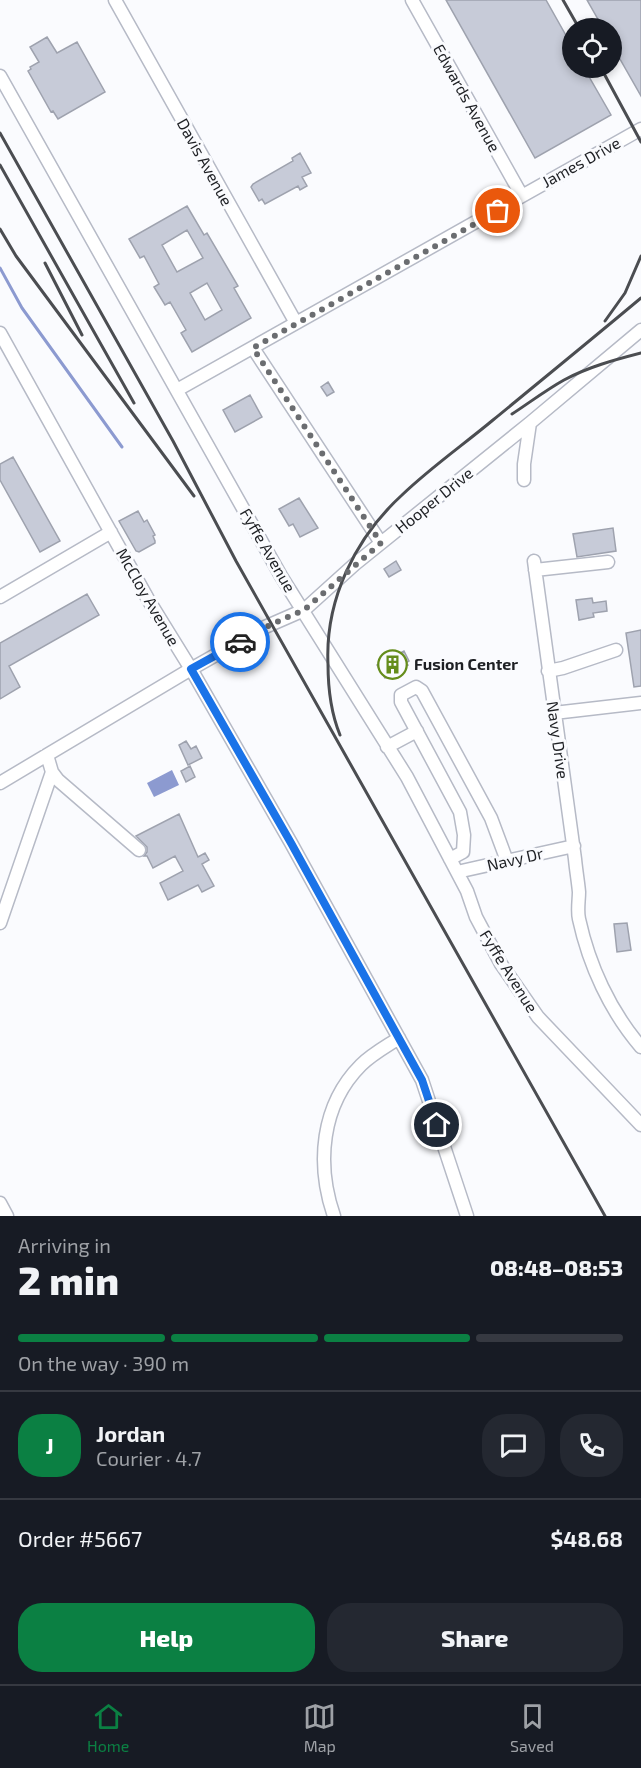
<!DOCTYPE html>
<meta charset="utf-8">
<style>
body{margin:0;font-family:"Exo 2",sans-serif;background:#242831;color:#f1f3f6;height:100vh;display:flex;flex-direction:column;font-size:22px;white-space:nowrap}
*{box-sizing:border-box;margin:0}
p{font-size:20px;color:#9ea1a6}
.icon{flex:none;width:33px;height:33px;fill:none;stroke:currentColor;stroke-width:2;stroke-linecap:round;stroke-linejoin:round}
.map{position:relative;height:1216px;overflow:hidden}
.sheet{display:flex;flex-direction:column;background:#171b24;flex:1}
.sheet>*{flex:none}
.fabs{position:absolute;left:562px;top:18px;display:grid;gap:12px}
.fabs a{display:grid;place-items:center;width:60px;height:60px;border-radius:50%;background:#171b24;box-shadow:0 3px 9px #0003;font-size:30px}
.pin{position:absolute;display:grid;place-items:center;width:51px;height:51px;color:#fff;margin:-26px;border:3px solid #fff;border-radius:50%;box-shadow:0 2px 6px #0007}
.courier{position:absolute;display:grid;place-items:center;width:60px;height:60px;margin:-30px;border:4px solid #1a73e8;border-radius:50%;background:#fff;color:#222;box-shadow:0 2px 8px #0007}
.headline em{font-style:normal;font-weight:800}
.headline div{display:flex;flex-direction:column-reverse}
.headline{display:flex;align-items:center;justify-content:space-between;height:102px;padding:0 18px}
h1{font-size:39px;font-weight:800;line-height:45px}
.bar{display:grid;grid-template-columns:repeat(4,1fr);gap:9px 6px;align-content:center;height:72px;padding:0 18px}
.bar i{height:8px;border-radius:4px;background:#363941}
.bar .active{background:#0b8043}
.bar p{grid-column:span 4}
.line{display:flex;align-items:center;gap:15px;padding:0 18px;border-top:2px solid #363941}
.line div{flex:1}
.round{display:grid;place-items:center;flex:none;width:63px;height:63px;border-radius:24px;background:#242831}
.primary-button{display:flex;gap:12px;margin-top:auto;padding:12px 18px}
.primary-button a{flex:1;height:69px;border-radius:24px;background:#0b8043;color:#fff;font-size:24px;font-weight:800;line-height:69px;text-align:center}
.primary-button a+a{background:#242831;color:#f1f3f6}
.menu{display:flex;justify-content:space-around;align-items:center;height:84px;border-top:2px solid #363941;background:#171b24;font-size:16px;color:#9ea1a6}
.menu a{display:grid;justify-items:center;gap:3px}
.menu .active{color:#0b8043}
.map>svg:first-child{display:block}
</style>
<div class="map">
<svg width="641" height="1216" viewBox="0 0 641 1216">
<rect width="100%" height="100%" fill="#fafbfe"/>
<path fill="#8c9ad0" d="M172,770l7,15 -25,12 -7,-14z"/>
<g fill="none" stroke-linecap="round" stroke-linejoin="round">
<path stroke="#8c9ad0" stroke-width="3" d="M0,268l22,40 100,139"/>
</g>
<path fill="#c7cbd8" stroke="#9ea2ae" stroke-width="1.5" fill-rule="evenodd" d="M446,0h100l27,48v20h11l27,47 -76,43z
M587,0h54v96l-29,-51v-17h-9z
M47,37l10,16 20,-11 28,50 -47,27 -5,-8 -2,1 -23,-41 3,-2 -1,-2 9,-5 -9,-15z
M300,153l11,20 -9,4 5,9 -7,4 -2,-4 -33,18 -3,-5 -3,2 -8,-14 2,-3 40,-23 -1,-3z
M187,206l17,29 3,-2 31,53 -4,2 17,30 -59,34 -11,-19 5,-3 -16,-28 -5,3 -11,-18 5,-3 -15,-28 -4,2 -11,-19zM187,230l16,28 -26,14 -15,-27zM207,283l15,27 -17,10 -15,-27z
M328,382l6,10 -7,4 -6,-9z
M250,395l12,22 -27,15 -12,-22z
M13,457l47,84 -20,11 -40,-72v-16z
M299,498l19,30 -18,9 -7,-13 -4,2 -10,-17z
M138,511l6,11 3,-2 8,15 -2,1 2,5v2l-16,9 -3,-1 -17,-30z
M613,528l3,23 -39,6 -4,-23z
M396,561l5,9 -12,7 -5,-8z
M87,594l12,21 -90,51 11,21 -20,12v-56z
M592,598l1,5 13,-2 1,10 -14,2 1,4 -15,3 -3,-20z
M641,630v56l-7,1 -8,-54z
M404,651l5,10 -3,2 2,2 -23,13 -8,-13z
M186,741l5,8 5,-3 6,12 -14,7 -9,-20z
M190,766l5,11 -9,5 -5,-11z
M179,814l19,43 7,-4 4,7 -7,4 12,22 -12,6 -4,-7 -30,15 -8,-17 23,-12 -8,-15 -22,12 -6,-12h-3l3,-4v-5l-11,-11z
M627,923l4,27 -14,2 -3,-28z"/>
<g fill="none" stroke-linecap="round" stroke-linejoin="round">
<defs>
<path id="minor" d="M115,0l181,323
M412,0l110,196
M0,76l281,500 126,201 60,114 9,26 25,47 37,53 103,108
M0,333l149,268 42,68 100,174 131,237 45,136
M253,348l128,195
M177,390l464,-261
M524,480v-16l6,-41
M534,561l41,298c1,11 3,22 4,33 0,8 -2,19 0,27 10,46 31,92 62,128
M535,570l73,-8
M0,597l111,-65
M548,671l15,-3 53,-18
M554,713l87,-10
M387,747l30,-16
M47,755l5,17 6,8 81,70
M0,783l191,-114 74,-42 39,-17 51,-46 175,-141 111,-93
M450,859l13,-7 1,-17 -4,-23 -59,-110v-7l15,-8 6,4 69,127 16,43
M457,872l117,-26
M0,923l52,-151
M0,1203l7,13
M334,1216c-18,-52 -13,-111 27,-151 11,-11 26,-19 38,-27"/>
</defs>
<use href="#minor" stroke="#b6bac6" stroke-width="15"/>
<use href="#minor" stroke="#fff" stroke-width="12"/>
<path stroke="#4b4d51" stroke-width="3" d="M563,0l16,28
M601,68l40,74
M0,133l173,308 63,120 369,655
M0,165l134,238
M0,229l16,27 178,240
M45,263l37,72
M605,321l20,-28 16,-37
M512,414c17,-11 34,-24 52,-34 24,-13 50,-20 77,-27
M340,735c-9,-22 -12,-47 -12,-71 -3,-64 27,-126 74,-169 28,-27 61,-50 91,-75 50,-41 99,-81 148,-122"/>
</g>
<g fill="none" stroke-linecap="round" stroke-linejoin="round">
<path stroke="#6b6d70" stroke-width="6" stroke-dasharray="0 10.8" d="M240,642l32,-18 32,-14 77,-67 -128,-195 245,-137"/>
<path stroke="#1a73e8" stroke-width="8" d="M240,642l-49,27 100,174 131,237 15,45"/>
</g>
<defs>
<symbol id="building-ring" viewBox="-11 -11 22 22"><circle r="9.5" fill="#fafbfe" stroke="#658d1b" stroke-width="1.5"/><path d="M-4-6H4V6H1V3H-1V6H-4ZM-2.5-4.3h1.7v1.8h-1.7ZM.8-4.3h1.7v1.8H.8ZM-2.5-1h1.7V.8h-1.7ZM.8-1h1.7V.8H.8Z" fill="#658d1b"/></symbol>
</defs>
<g fill-rule="evenodd">
<use href="#building-ring" x="376" y="648" width="33" height="33"/>
</g>
<g text-anchor="middle" stroke-width="6" stroke-linejoin="round" paint-order="stroke">
<g font-size="16" fill="#1e2024" stroke="#fafbfe">
<text transform="translate(467 98) rotate(61)" y="6">Edwards Avenue</text>
<text transform="translate(205 162) rotate(61)" y="6">Davis Avenue</text>
<text transform="translate(581 162) rotate(-29)" y="6">James Drive</text>
<text transform="translate(434 500) rotate(-39)" y="6">Hooper Drive</text>
<text transform="translate(268 550) rotate(60)" y="6">Fyffe Avenue</text>
<text transform="translate(148 597) rotate(60)" y="6">McCloy Avenue</text>
<text transform="translate(558 740) rotate(82)" y="6">Navy Drive</text>
<text transform="translate(515 859) rotate(-13)" y="6">Navy Dr</text>
<text transform="translate(509 971) rotate(58)" y="6">Fyffe Avenue</text>
</g>
<g font-size="16" font-weight="bold" fill="#1e2024" stroke="#fafbfe" text-anchor="start">
<text x="414" y="670">Fusion Center</text>
</g>
</g>
</svg>
<div class="fabs">
<a><svg class="icon" aria-label="locate" viewBox="0 0 24 24"><circle cx="12" cy="12" r="6"/><path d="M12 2v4M12 18v4M2 12h4M18 12h4"/></svg></a>
</div>
<div class="pin" style="left:498px;top:211px;background:#ea580c"><svg class="icon" aria-label="bag" viewBox="0 0 24 24"><path d="M5 8h14l-1 12H6zM9 8a3 3 0 0 1 6 0"/></svg></div>
<div class="pin" style="left:437px;top:1125px;background:#1f2937"><svg class="icon" aria-label="home" viewBox="0 0 24 24"><path d="M3 11l9-7 9 7M6 9v11h12V9"/></svg></div>
<div class="courier" style="left:240px;top:642px"><svg class="icon" aria-label="car" viewBox="0 0 24 24"><path d="M5 17H2v-5l4-1 3-4h7l3 4 3 1v5h-3M9 17h6M6 11h13"/><circle cx="7" cy="17" r="2"/><circle cx="17" cy="17" r="2"/></svg></div>
</div>
<section class="sheet">
<div class="headline"><div><h1>2 min</h1><p>Arriving in</p></div><em>08:48–08:53</em></div>
<div class="bar"><i class="active"></i><i class="active"></i><i class="active"></i><i></i><p>On the way · 390 m</p></div>
<div class="line" style="height:108px"><b class="round" style="background:#0b8043;color:#fff">J</b><div><b>Jordan</b><p>Courier · 4.7</p></div><a class="round"><svg class="icon" aria-label="chat" viewBox="0 0 24 24"><path d="M4 5h16v11H9l-5 4z"/></svg></a><a class="round"><svg class="icon" aria-label="phone" viewBox="0 0 24 24"><path d="M5 4h4l2 5-3 2q2 4 5 5l2-3 5 2v4C11 20 4 13 5 4z"/></svg></a></div>
<div class="line" style="height:78px"><div>Order #5667</div><b>$48.68</b></div>
<div class="primary-button"><a>Help</a><a>Share</a></div>
</section>
<nav class="menu">
<a class="active"><svg class="icon" aria-label="home" viewBox="0 0 24 24"><path d="M3 11l9-7 9 7M6 9v11h12V9"/></svg>Home</a>
<a><svg class="icon" aria-label="map" viewBox="0 0 24 24"><path d="M3 6l6-2 6 2 6-2v14l-6 2-6-2-6 2zM9 4v14M15 6v14"/></svg>Map</a>
<a><svg class="icon" aria-label="saved" viewBox="0 0 24 24"><path d="M7 4h10v16l-5-4-5 4z"/></svg>Saved</a>
</nav>
